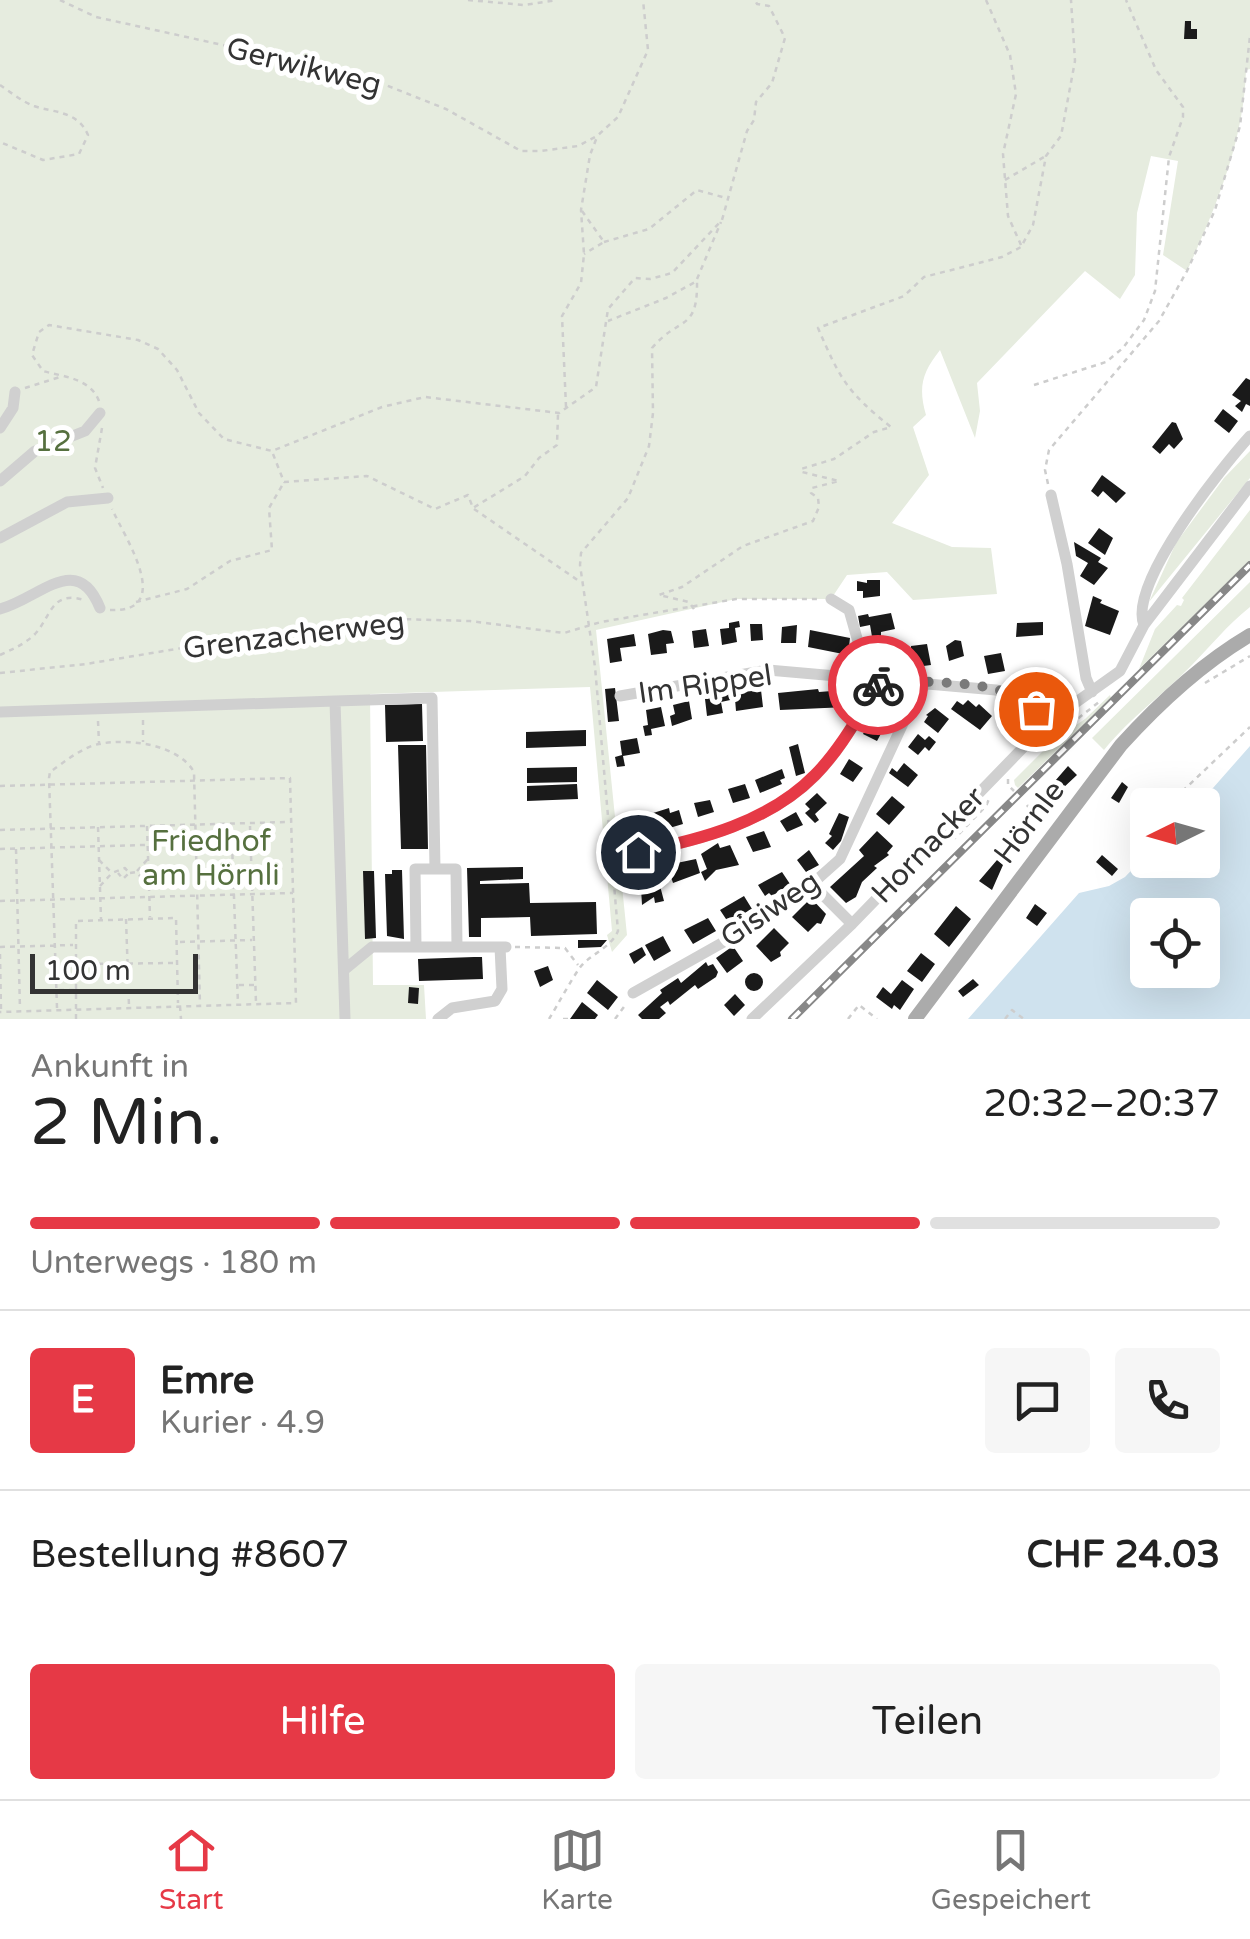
<!DOCTYPE html>
<html lang="de">
<meta charset="utf-8">
<style>
body{margin:0;font-family:"Varela Round",sans-serif;background:#f6f6f6;color:#222;height:100vh;display:flex;flex-direction:column;font-size:38px;white-space:nowrap}
*{box-sizing:border-box;margin:0}
p{font-size:32px;color:#767676}
.icon{flex:none;width:55px;height:55px;fill:none;stroke:currentColor;stroke-width:2;stroke-linecap:round;stroke-linejoin:round}
.map{position:relative;height:1019px;overflow:hidden}
.drawer{display:flex;flex-direction:column;background:#fff;flex:1}
.drawer>*{flex:none}
.needle{width:65px;rotate:265deg}
.buttons{position:absolute;left:1130px;top:788px;display:grid;gap:20px}
.buttons a{display:grid;place-items:center;width:90px;height:90px;border-radius:10px;background:#fff;box-shadow:0 10px 40px #0002;font-size:50px}
.scale{position:absolute;left:30px;bottom:25px;width:168px;box-sizing:border-box;padding-left:10px;border:5px solid #333;border-top:0;font-size:28px;line-height:35px;white-space:nowrap;color:#333;-webkit-text-stroke:8px #fff;paint-order:stroke}
.pin{position:absolute;display:grid;place-items:center;width:85px;height:85px;color:#fff;margin:-42px;border:5px solid #fff;border-radius:50%;box-shadow:0 2px 10px #0007}
.courier{position:absolute;display:grid;place-items:center;width:100px;height:100px;margin:-50px;border:8px solid #e63946;border-radius:50%;background:#fff;color:#222;box-shadow:0 2px 12px #0007}
.headline em{font-style:normal;font-weight:600}
.headline div{display:flex;flex-direction:column-reverse}
.headline{display:flex;align-items:center;justify-content:space-between;height:170px;padding:0 30px}
h1{font-size:65px;font-weight:600;line-height:75px}
.bar{display:grid;grid-template-columns:repeat(4,1fr);gap:15px 10px;align-content:center;height:120px;padding:0 30px}
.bar i{height:12px;border-radius:8px;background:#e0e0e0}
.bar .on{background:#e63946}
.bar p{grid-column:span 4}
.line{display:flex;align-items:center;gap:25px;padding:0 30px;border-top:2px solid #e0e0e0}
.line div{flex:1}
.round{display:grid;place-items:center;flex:none;width:105px;height:105px;border-radius:10px;background:#f6f6f6}
.button{display:flex;gap:20px;margin-top:auto;padding:20px 30px}
.button a{flex:1;height:115px;border-radius:10px;background:#e63946;color:#fff;font-size:40px;font-weight:600;line-height:115px;text-align:center}
.button a+a{background:#f6f6f6;color:#222}
.dock{display:flex;justify-content:space-around;align-items:center;height:140px;border-top:2px solid #e0e0e0;background:#fff;font-size:28px;color:#767676}
.dock a{display:grid;justify-items:center;gap:5px}
.dock .on{color:#e63946}
.map>svg:first-child{display:block}
</style>
<div class="map">
<svg width="1250" height="1019" viewBox="0 0 1250 1019">
<rect width="100%" height="100%" fill="#fff"/>
<path fill="#e6ecdf" d="M0,0h1250v69l-4,1c-2,71 -30,137 -59,201l-24,-16 15,-94 -27,-5 -14,57 -2,62 -15,24 -35,-28 -108,112 3,28 -5,27 -35,-88c-18,23 -22,37 -14,65l-13,12 16,48 -37,48 60,24 39,1 6,46 -84,6 -26,-28 -40,3 -16,24h-95l-140,31 31,305 -15,17 -5,-17 5,-4 -22,-244 -220,7 3,291h51l2,34h-426z
M1250,451v27l-101,124 27,-59 48,-65z
M1250,510v50l-111,109 16,-40 22,-24 4,1 3,-6 -2,-2z
M1250,582v25c-24,19 -39,39 -61,61 -30,30 -57,48 -85,82l-12,-12z
M1110,695l1,3 -93,90 -3,-3 -1,-5 40,-40 31,-21z"/>
<path fill="#cfe2ee" fill-rule="evenodd" d="M1250,746v273h-282l111,-126 30,-7 16,-9 22,-23 1,6h54v-55h-4zM1148,915h54v55h-54z"/>
<path fill="#1a1a1a" d="M1185,21h6v8h6v10h-13z
M1246,378l4,2v26l-4,-2 -4,8 -7,-6 6,-5 -9,-6z
M1223,409l15,12 -9,12 -15,-12z
M1172,422l4,1 7,16 -9,10 -5,-5 -9,10 -8,-7z
M1102,475l24,18 -10,10 -13,-12 -5,6 -7,-6z
M1099,528l14,10 -8,17 -17,-12z
M1074,542l27,16 -3,4 10,6 -14,17 -14,-9 8,-13 -12,-7z
M867,580h13v16l-17,2v-7h-6v-10l10,2z
M1093,596l9,4 -2,3 19,8 -9,24 -25,-9z
M891,613l4,16 -14,3v14l-7,2 -4,-23 -10,2 -2,-11 10,-2 1,3z
M739,621l1,6 -5,1 2,14 -15,3 -2,-16 9,-1v-5z
M1043,622v13l-27,2 1,-14z
M750,624h12l1,16 -12,1z
M797,625l-1,18h-15l1,-16z
M706,629l3,17 -15,2 -2,-17z
M663,630l8,1 3,12 -8,1 1,9 -16,2 -3,-21z
M810,630l40,8 -2,17 -40,-8z
M634,634l2,12 -16,2 2,13 -12,2 -3,-24z
M955,640l6,1 3,15 -15,5 -3,-15z
M927,644l4,21 -15,2 -5,-7v-14z
M1001,653l4,18 -17,3 -4,-18z
M883,687l12,8 -3,5 -4,-2 -2,5 -5,-3 -3,5 -5,-3z
M615,688l4,33 -11,1 -3,-33z
M818,689l1,3 26,-2 2,17 -67,3 -2,-17z
M734,690v3l27,-3 2,17 -27,4 -1,-12 -14,3 2,11 -16,3 -2,-17z
M968,700l8,7 3,-3 13,12 -12,14 -29,-21 6,-8 6,4z
M689,701l3,18 -20,7 -2,-10 5,-2 -2,-9z
M879,703l14,8 -16,30 -14,-7z
M422,704l1,37 -37,1 -1,-37z
M661,707l4,19 -14,3 1,6 -7,1 -2,-10 5,-1 -2,-15z
M935,708l14,11 -11,14 -14,-11 4,-6 -2,-1z
M586,730v16l-60,2v-16z
M918,734l7,6 4,-4 7,6 -7,9 -4,-4 -7,8 -10,-8z
M637,738l3,15 -17,3 2,10 -8,1 -2,-10 7,-2 -2,-14z
M798,744l7,29 -9,3 -7,-29z
M398,745h28l2,104h-27z
M849,759l14,9 -10,14 -13,-8z
M904,763l14,12 -10,12 -19,-14 3,-5 5,4z
M1068,766l9,9 -15,14 -7,-8z
M577,767v15l-50,1v-15z
M782,769l3,9 -5,2 2,4 -22,9 -5,-13z
M1122,782l6,5 -9,16 -8,-5z
M577,784l1,15 -51,2v-15z
M745,784l5,14 -17,5 -5,-14z
M817,793l10,10 -12,11 4,6 -4,3 -10,-10 5,-4 -5,-5z
M892,796l13,11 -16,18 -13,-11z
M710,800l4,12 -16,5 -4,-14z
M669,808l1,5 9,-3 4,14 -17,5 -2,-8 -10,3 -4,-10z
M637,811l4,12 -15,5 -4,-12z
M796,812l7,13 -16,7 -7,-11z
M839,813l10,4 -8,24 -8,9 -8,-7 7,-7 -3,-2z
M764,831l7,16 -18,5 -7,-15z
M877,831l16,15 -6,7 2,2 -15,11 3,2 -15,14 -6,15 -10,6 -16,-16 34,-31 -5,-6z
M718,843l2,5 10,-3 9,20 -23,5 -11,11 -4,-9 6,-3 -6,-15z
M622,847h9l3,29 -10,1z
M809,850l10,15 -13,7 -9,-12z
M1102,855l16,14 -6,7 -16,-14z
M696,859l4,14 -27,10 -6,-18z
M997,860l6,5 -11,25 -13,-9z
M523,867v12l-43,2v3l49,-1 1,20 66,-1 1,32 -66,2 -1,-19 -49,1v19h-12l-2,-69z
M392,870h10l2,69 -17,-3 -2,-62h7z
M363,871h11l2,67 -11,1z
M782,872l8,12 -18,12 -3,-3 -4,3 -7,-11z
M659,882l5,19 -9,2 -1,-6 -12,8 -1,-17z
M744,896l8,13 -24,13 -8,-12z
M811,898l15,16 -5,10 -4,-1 -9,9 -16,-15z
M1035,904l12,9 -10,13 -11,-8z
M956,906l15,13 -22,28 -15,-13z
M708,918l8,13 -23,13 -9,-14z
M774,928l15,15 -9,9 1,4 -10,6 -15,-16z
M663,936l8,15 -17,10 -9,-16z
M578,940h29l-6,7 -23,1z
M733,946l10,15 -16,12 -11,-15z
M642,947l4,8 -12,9 -5,-10z
M921,953l14,11 -13,18 -15,-11z
M474,957h8l1,22 -64,2 -1,-22z
M706,962l2,4 5,-2 5,8 -2,5 -18,12 -3,-4 -25,20 -2,-4 -8,6 6,6 -7,6h-17l-4,-4 24,-22 -2,-3 18,-12 3,5z
M548,966l5,14 -13,7 -6,-16z
M745 982a9 9 0 1 1 18 0a9 9 0 1 1-18 0Z
M973,979l6,6 -16,12 -5,-6z
M597,980l21,17 -10,13 -21,-17z
M902,980l12,9 -14,21 -6,-5 -2,4 -16,-12 7,-10 8,7z
M409,987l10,1 -1,16 -10,-1z
M735,994l10,11 -11,11 -10,-11z
M582,1002l16,13 -3,4h-25z"/>
<g fill="none" stroke-linecap="round" stroke-linejoin="round">
<path stroke="#cdcdcd" stroke-width="2.5" stroke-dasharray="5 5" stroke-linecap="butt" d="M60,0l36,17 267,59 83,33 75,42h20l37,-5 19,-10 21,-19 30,-67 -5,-50
M468,0l56,5 33,-5
M986,0l24,55 6,39 -13,60 5,62 13,29
M0,85c10,7 23,17 34,21 21,7 44,5 54,29l-9,19 -36,6 -43,-18
M1005,180l39,-23
M582,211l22,31 -20,12
M604,242l45,-13 48,-39 29,8
M697,279l24,-57
M1034,385l72,-23 17,-14 21,-28 11,-29 14,-134 14,-40v-10l-27,-37 -30,-70
M25,388l35,-11
M99,401c-9,-23 -35,-24 -56,-30l-11,-16 7,-23 10,-7 89,15 20,9 19,21 22,43 25,26 48,12 110,-44 43,-10 134,16 37,-26 12,-78 27,-31 15,1 22,-6 50,-53 25,-89 7,-11 2,-18 16,-19 13,-45 -16,-32 -12,-2 -2,-4
M566,407l-4,-91 19,-33 3,-29 -3,-44 9,-55 7,-18
M102,428l-7,40 8,20
M273,454l11,28 83,-6 68,33 33,-14 5,13 52,-32 14,-18 18,-13 1,-31
M1048,484l-3,-14 4,-20 110,-129 28,-50 28,-61 25,-84 10,-90
M474,509l105,72
M136,602l51,-13 43,-28 42,-11 -3,-42 14,-24
M694,609l-5,-7 -30,-7 23,-8 61,-41 70,-25 6,-14 -1,-9 -7,-5 1,-5 27,-7 -37,-9 -1,-3 33,-10 40,-27 17,-5c-44,-35 -51,-48 -73,-99l86,-32 20,-19 78,-20 19,-10 12,-22 13,-69 15,-20 14,-75 -4,-61
M110,610c66,3 14,-74 2,-101
M0,655c13,-6 25,-11 35,-21 16,-17 16,-44 49,-34
M0,673l86,-9 144,-24 169,-21 71,2 94,12 37,-11 135,-23h84
M1205,683l45,-27
M143,720v22
M98,721l1,22
M1039,749l60,-47
M1008,779v6l6,6
M0,786l290,-8 6,225 -296,9
M1027,805l5,8 -23,25 3,11h12l17,-29h9
M1168,805l82,-78
M147,826l3,91
M250,826l6,177
M98,827l3,92
M0,830l288,-8
M952,835l3,3 31,-32 3,-7
M232,844l6,160
M0,849l251,-7
M16,849l4,160
M99,860l12,12
M137,871l11,-12
M130,873l6,-1 12,12
M100,886l12,-13 13,-5 4,5 -6,6 -5,-6
M0,901l293,-8
M126,919l3,87
M180,942l72,-2
M0,947l73,-2
M515,947l50,1 13,17
M0,954l1,56
M78,964l97,-1
M239,985h16
M59,990h17
M180,1006l1,13
M57,1008l-8,-230 1,-6c13,-9 32,-25 49,-28 29,-6 79,0 95,28l6,233
M76,1019v-98l100,-3 2,85
M549,1019c7,-11 28,-50 34,-55 12,-12 28,-17 35,-33l-23,-264 -15,-102 1,-12 47,-55 21,-52 4,-33 -1,-65c27,-32 46,-16 45,-67l-31,17 -58,23
M563,1019h5
M615,1019l11,-15
M848,1019l11,-14 18,14
M1005,1019l7,-9 12,9"/>
<path stroke="#d0d0d0" stroke-width="11" d="M0,428l13,-20 2,-16
M0,481l35,-30 50,-20 15,-18
M1051,495l16,69 19,114 6,14
M0,538l67,-36 41,-4
M831,599l18,11 19,67
M0,609c39,-10 77,-59 100,-1
M1144,625c-17,-40 78,-158 106,-189
M620,696l148,-26 228,20c24,5 36,14 51,33
M335,701l97,-3 3,171h-20l1,78
M0,712l335,-11 10,318
M638,853c62,-13 131,-31 177,-77 27,-27 47,-65 67,-97
M435,869h21l1,78
M812,884l40,40
M344,970l28,-23h134
M633,993l96,-54 83,-55 28,-25 66,-142 19,-33
M438,1019l14,-11 43,-7 7,-12 -2,-42
M752,1019l100,-95 195,-201 73,-52 24,-46 106,-139"/>
<path stroke="#ababab" stroke-width="14" d="M915,1019l206,-274c38,-42 80,-81 129,-110"/>
<defs>
<path id="rail" d="M792,1019l458,-454"/>
</defs>
<use href="#rail" stroke="#888" stroke-width="8"/>
<use href="#rail" stroke="#fff" stroke-width="4" stroke-dasharray="11" stroke-linecap="butt"/>
</g>
<g fill="none" stroke-linecap="round" stroke-linejoin="round">
<path stroke="#7a7a7a" stroke-width="10" stroke-dasharray="0 18" d="M878,685l4,-6c48,6 115,-3 154,30"/>
<path stroke="#e63946" stroke-width="12" d="M638,852c62,-12 131,-30 177,-77 25,-25 44,-60 63,-90"/>
</g>
<g text-anchor="middle" stroke-width="10" stroke-linejoin="round" paint-order="stroke">
<g font-size="30" fill="#333" stroke="#fff">
<text transform="translate(304 66) rotate(14)" y="10">Gerwikweg</text>
<text transform="translate(294 635) rotate(-7)" y="10">Grenzacherweg</text>
<text transform="translate(705 684) rotate(-8)" y="10">Im Rippel</text>
<text transform="translate(1029 822) rotate(-53)" y="10">Hörnle</text>
<text transform="translate(928 845) rotate(-46)" y="10">Hornacker</text>
<text transform="translate(770 909) rotate(-34)" y="10">Gisiweg</text>
</g>
<g font-size="30" fill="#56703f" stroke="#fff">
<text x="53" y="451">12</text>
<text x="211" y="851">Friedhof<tspan x="211" dy="34">am Hörnli</tspan></text>
</g>
</g>
</svg>
<div class="buttons">
<a><svg class="needle" viewBox="-14 -14 28 28"><path d="M0-13l5 13h-10z" fill="#e53935"/><path d="M0 13l5-13h-10z" fill="#767676"/></svg></a>
<a><svg class="icon" aria-label="locate" viewBox="0 0 24 24"><circle cx="12" cy="12" r="6"/><path d="M12 2v4M12 18v4M2 12h4M18 12h4"/></svg></a>
</div>
<div class="scale">100 m</div>
<div class="pin" style="left:1036px;top:709px;background:#ea580c"><svg class="icon" aria-label="bag" viewBox="0 0 24 24"><path d="M5 8h14l-1 12H6zM9 8a3 3 0 0 1 6 0"/></svg></div>
<div class="pin" style="left:638px;top:852px;background:#1f2937"><svg class="icon" aria-label="home" viewBox="0 0 24 24"><path d="M3 11l9-7 9 7M6 9v11h12V9"/></svg></div>
<div class="courier" style="left:878px;top:685px"><svg class="icon" aria-label="bike" viewBox="0 0 24 24"><circle cx="6" cy="16" r="4"/><circle cx="18" cy="16" r="4"/><path d="M6 16l4-8h5l3 8M10 8l3 8H6M13 5h3"/></svg></div>
</div>
<section class="drawer">
<div class="headline"><div><h1>2 Min.</h1><p>Ankunft in</p></div><em>20:32–20:37</em></div>
<div class="bar"><i class="on"></i><i class="on"></i><i class="on"></i><i></i><p>Unterwegs · 180 m</p></div>
<div class="line" style="height:180px"><b class="round" style="background:#e63946;color:#fff">E</b><div><b>Emre</b><p>Kurier · 4.9</p></div><a class="round"><svg class="icon" aria-label="chat" viewBox="0 0 24 24"><path d="M4 5h16v11H9l-5 4z"/></svg></a><a class="round"><svg class="icon" aria-label="phone" viewBox="0 0 24 24"><path d="M5 4h4l2 5-3 2q2 4 5 5l2-3 5 2v4C11 20 4 13 5 4z"/></svg></a></div>
<div class="line" style="height:130px"><div>Bestellung #8607</div><b>CHF 24.03</b></div>
<div class="button"><a>Hilfe</a><a>Teilen</a></div>
</section>
<nav class="dock">
<a class="on"><svg class="icon" aria-label="home" viewBox="0 0 24 24"><path d="M3 11l9-7 9 7M6 9v11h12V9"/></svg>Start</a>
<a><svg class="icon" aria-label="map" viewBox="0 0 24 24"><path d="M3 6l6-2 6 2 6-2v14l-6 2-6-2-6 2zM9 4v14M15 6v14"/></svg>Karte</a>
<a><svg class="icon" aria-label="saved" viewBox="0 0 24 24"><path d="M7 4h10v16l-5-4-5 4z"/></svg>Gespeichert</a>
</nav>
